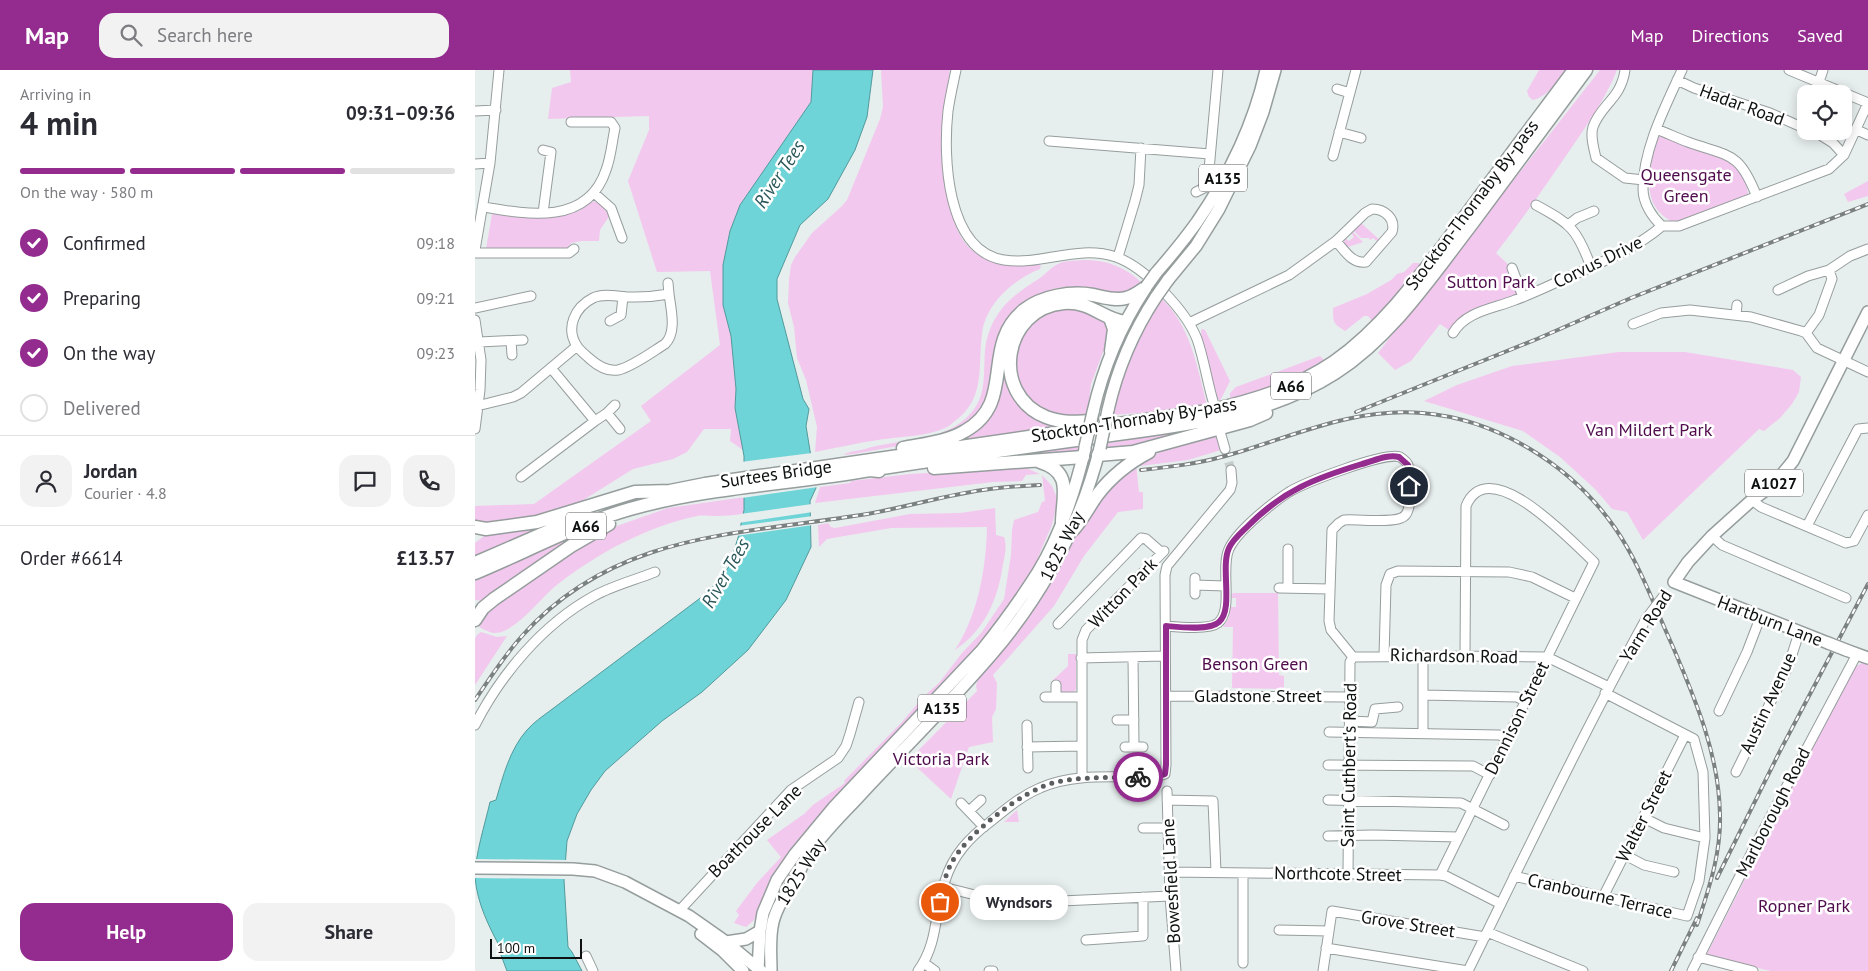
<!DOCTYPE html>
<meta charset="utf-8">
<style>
body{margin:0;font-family:"PT Sans",sans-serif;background:#f2f2f3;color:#2b2b33;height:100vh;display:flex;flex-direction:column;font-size:19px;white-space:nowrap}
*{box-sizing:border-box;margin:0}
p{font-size:16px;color:#7c7c81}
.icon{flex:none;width:28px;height:28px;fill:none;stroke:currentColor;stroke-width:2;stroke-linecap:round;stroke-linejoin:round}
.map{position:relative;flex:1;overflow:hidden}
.details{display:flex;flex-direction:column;background:#fff;width:475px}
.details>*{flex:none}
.buttons{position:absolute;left:1322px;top:15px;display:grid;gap:10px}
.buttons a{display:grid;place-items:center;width:55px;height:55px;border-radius:10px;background:#fff;box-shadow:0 2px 12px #0003;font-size:25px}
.scale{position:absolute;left:15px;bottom:12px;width:92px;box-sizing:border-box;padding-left:5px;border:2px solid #0f1111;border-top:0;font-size:14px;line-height:18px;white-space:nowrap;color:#0f1111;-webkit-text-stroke:4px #fff;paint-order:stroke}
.pin{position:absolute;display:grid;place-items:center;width:42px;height:42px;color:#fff;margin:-21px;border:2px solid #fff;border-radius:50%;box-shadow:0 1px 5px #0007}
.courier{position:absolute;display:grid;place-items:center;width:50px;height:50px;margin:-25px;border:4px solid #942b8f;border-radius:50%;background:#fff;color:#222;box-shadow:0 1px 6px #0007}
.bubble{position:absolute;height:35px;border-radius:15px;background:#fff;box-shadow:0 2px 12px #0003;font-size:16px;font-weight:800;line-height:35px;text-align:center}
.summary em{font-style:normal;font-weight:800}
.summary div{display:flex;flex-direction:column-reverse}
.summary{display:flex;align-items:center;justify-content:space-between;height:85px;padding:0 20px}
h1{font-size:32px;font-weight:800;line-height:38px}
.bar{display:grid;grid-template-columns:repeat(4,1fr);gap:8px 5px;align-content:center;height:60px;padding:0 20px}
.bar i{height:6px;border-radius:4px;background:#e1e1e2}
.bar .active{background:#942b8f}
.bar p{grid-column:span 4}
.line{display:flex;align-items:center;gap:12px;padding:0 20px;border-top:1px solid #e1e1e2}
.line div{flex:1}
.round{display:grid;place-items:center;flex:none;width:52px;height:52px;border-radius:15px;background:#f2f2f3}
ol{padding:0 20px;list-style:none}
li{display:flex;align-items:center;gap:15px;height:55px}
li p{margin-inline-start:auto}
li .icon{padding:5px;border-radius:50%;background:#942b8f;color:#fff;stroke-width:4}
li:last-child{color:#7c7c81}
li i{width:28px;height:28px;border:2px solid #e1e1e2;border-radius:50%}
.button{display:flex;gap:10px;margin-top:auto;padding:10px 20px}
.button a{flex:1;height:58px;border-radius:15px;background:#942b8f;color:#fff;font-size:20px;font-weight:800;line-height:58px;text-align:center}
.button a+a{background:#f2f2f3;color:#2b2b33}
header{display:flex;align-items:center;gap:30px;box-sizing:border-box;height:70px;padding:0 25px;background:#942b8f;color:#fff}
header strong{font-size:24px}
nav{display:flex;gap:28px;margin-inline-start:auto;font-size:18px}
.search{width:350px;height:45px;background:#f2f2f3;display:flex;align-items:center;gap:12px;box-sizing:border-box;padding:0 18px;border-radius:15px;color:#7c7c81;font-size:19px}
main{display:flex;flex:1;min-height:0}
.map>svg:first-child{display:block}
</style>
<header>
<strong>Map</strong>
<div class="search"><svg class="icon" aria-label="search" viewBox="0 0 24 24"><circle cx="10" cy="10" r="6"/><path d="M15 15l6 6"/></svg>Search here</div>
<nav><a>Map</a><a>Directions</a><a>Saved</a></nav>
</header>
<main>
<section class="details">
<div class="summary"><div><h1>4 min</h1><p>Arriving in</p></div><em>09:31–09:36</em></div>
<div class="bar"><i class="active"></i><i class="active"></i><i class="active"></i><i></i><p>On the way · 580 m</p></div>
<ol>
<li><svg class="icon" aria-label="check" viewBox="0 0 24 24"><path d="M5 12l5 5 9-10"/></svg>Confirmed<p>09:18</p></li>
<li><svg class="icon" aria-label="check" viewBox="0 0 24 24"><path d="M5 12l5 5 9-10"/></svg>Preparing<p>09:21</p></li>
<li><svg class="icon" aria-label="check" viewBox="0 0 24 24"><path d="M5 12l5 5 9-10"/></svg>On the way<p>09:23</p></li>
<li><i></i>Delivered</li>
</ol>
<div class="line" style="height:90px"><a class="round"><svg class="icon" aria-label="person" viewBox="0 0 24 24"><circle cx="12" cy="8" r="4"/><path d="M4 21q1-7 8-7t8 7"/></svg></a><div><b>Jordan</b><p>Courier · 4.8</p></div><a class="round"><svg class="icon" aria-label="chat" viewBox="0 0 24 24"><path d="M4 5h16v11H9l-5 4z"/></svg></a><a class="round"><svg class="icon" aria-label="phone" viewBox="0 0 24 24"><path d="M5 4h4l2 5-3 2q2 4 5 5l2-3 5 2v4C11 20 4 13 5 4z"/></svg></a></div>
<div class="line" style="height:65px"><div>Order #6614</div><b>£13.57</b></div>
<div class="button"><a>Help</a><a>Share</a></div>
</section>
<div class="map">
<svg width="1393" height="901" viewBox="0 0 1393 901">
<rect width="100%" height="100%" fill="#e7eeee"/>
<path fill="#f3c8ee" d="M95,0h243l-2,32 -24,36 -64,167 8,31 5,53 -1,19 8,42 -13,-9 1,-12h-27l-17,23 -14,7 -40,10 -56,35 -35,11 -62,9 -5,-4v-14l59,-2 117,-83 -10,-15 79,-61 -10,-74 -53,1 -29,-91 21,-51v-14l-101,3 4,-31 19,-6z
M406,0h69c-3,23 -9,48 -8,72 0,26 6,71 18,93 6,13 22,24 35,28 13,4 29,0 42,-1l4,4 -1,3c-26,10 -55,35 -58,65 -4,29 3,60 -21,82 -4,3 -8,7 -12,10 -20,11 -48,10 -71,14 -21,3 -42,8 -63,12l2,-25 -11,-47 -9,-22 -3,-31 -6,-24 1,-23 2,-15 4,-8 17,-24 29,-26 6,-7 33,-81 3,-12z
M1064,0h27c-8,11 -19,27 -33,30l-4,-3 -2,-6z
M1125,0h17c-11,28 -30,55 -47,80 -24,35 -48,70 -74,103l16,15 11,29 -54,19 -16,17 -13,-9 -29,37 -16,9 -17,-17z
M1189,66c9,4 17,8 26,11 32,11 55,13 59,53l-70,26c-9,-5 -19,-11 -24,-20 -12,-20 -2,-49 3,-69z
M1393,111v15l-20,6 -4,-8z
M115,131l9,1 11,13 -10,15 -1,11h-17l-11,2 -5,8 -80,-2 6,-35 58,3 29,-6z
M886,153l20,18 -2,2 -6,-5 -3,2 -1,-2h-8l-7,-7z
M878,162l10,10 -18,6 -1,-6 1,-4 4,3 5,-4 -3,-4z
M609,190c23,0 42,7 59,24l-15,12c-27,-5 -61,-17 -86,-2l-54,106 -17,22 -41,18 -76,14 -11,1c6,-4 15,-4 22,-6 36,-11 80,-6 106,-36 18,-20 11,-46 15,-70 7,-33 27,-48 54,-65 6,-4 11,-11 18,-14 7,-4 18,-3 26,-4z
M938,193h6l1,3 -17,23 -30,33 -5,-6h-4l-19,15c-12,-8 -12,-8 -12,-23l34,-14 24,-14 6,-6 7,-2z
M686,228c30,28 36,69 46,107l-16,4 -79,6 7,-37 14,-34z
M582,232l-46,38 8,62 61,23 -132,18 27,-14 34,-92z
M584,239c22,0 31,3 49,15l1,12 -18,48 -4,33h-29l-26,-13 -17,-29 1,-29 15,-23 15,-10z
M728,259l2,1 25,51 -10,20 -8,-9 -10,-48 -1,-14z
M1144,282h66l108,18 8,7 -2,15 -7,12 -12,14 -16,13 -5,-2 -116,111 -16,-28 -15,-3 -16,-19 -36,-33 -37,-26 -99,-30 33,-16 55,-19z
M845,286l5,5 -2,3 -52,25 -36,10 -5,-1v-5l6,-6z
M729,357l-46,15 -52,9 -2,-7z
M742,365l4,15 -33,10 -48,6v-4l29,-14z
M605,375l-2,12 -135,9z
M661,394l3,28h4v17l-25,3 -34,44 -30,50 -61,69 4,8 -1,26 -4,8 1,25 -24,5 -18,52 -42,-39 68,-69 -1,-5 2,-7 40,-47 25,-36 42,-78 17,-26z
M536,398h15l14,6 -14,1 -4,6 -29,1 -178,21 5,-16 30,-4 1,-2 59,-7z
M567,405l10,11 4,10v12l-4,17 -11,25 -7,19 -14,23 -36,49 -198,219 -20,29 -12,31 -8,7 -12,-4 5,-8 -3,-4 21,-28 24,-26 -14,-17 37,-26 9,-9 32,-22 -1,-2 58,-59 22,-26 15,-13 23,-30 20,-21 22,-33 7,-44 1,-25 2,-10 24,-8 4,-10 3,-1z
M270,427l-2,17c-9,1 -18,2 -27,2 -6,0 -13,-1 -19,0 -51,11 -97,36 -139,68 -16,12 -44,51 -65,49 -4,-1 -10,-4 -14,-6l9,-20 126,-80 54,-19z
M520,438l1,27 8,2c3,8 1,19 -1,27 -5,35 -18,66 -48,86 23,-36 31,-80 32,-123l-96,1 -64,11 -8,8 -1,-22 10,-2 3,4 4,1 75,-14 50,-1z
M83,450l-83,39v-16l9,-7z
M108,461l4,1 -103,69 -9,-1v-22z
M758,523h45l1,82 5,1v13l-52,-1 1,-61h-10l6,-9 1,-11h6v-9h-6z
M6,562l16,5 10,-1 -32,49v-46l2,-4z
M593,584h8v35l-2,3h-13l-2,-10h-5l-1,-2 15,-14z
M1390,591l3,1v309h-97l-65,-15 146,-287z
M542,740l2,12h-15z"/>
<path fill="#6fd4d7" stroke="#529a9c" d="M338,0h60l-6,47 -12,33 -27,49 -28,26 -23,54v20l26,100 6,10 -3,17 10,62 -6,13 1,46 -25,53 -38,50 -46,42 -40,29 -57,50 -14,19 -14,24 -10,27 -3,39 4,67 4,5 10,19h-75l-8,-21 2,-1c-12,-22 -24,-46 -26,-72 0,-22 10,-53 15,-75l6,-2c7,-24 14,-51 31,-70 7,-8 16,-14 24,-20l148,-111 19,-17 10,-14 10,-30 6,-28v-54l-9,-48 1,-19 -5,-53 -8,-31v-40l7,-34 10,-26 71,-103z"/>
<path fill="#e7eeee" d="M337,383l6,34 -76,11 -1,-36z
M337,434l1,8 -75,11 2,-9z
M338,446v9l-77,11 1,-10z
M0,789l93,1 -2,19 -91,-1z"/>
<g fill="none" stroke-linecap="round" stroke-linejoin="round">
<path stroke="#c7cdcd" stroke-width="9" stroke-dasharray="9 4.5" stroke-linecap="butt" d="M750,379l6,21"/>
<defs>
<path id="minor" d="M481,0c-3,14 -6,27 -8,41 -5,45 -2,140 56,149 37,6 73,-16 112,-3 29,10 70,54 81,82 7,20 10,42 16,62
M1150,0c-4,29 -24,34 -32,57 -3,9 1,22 3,31l29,20 19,2
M1314,0l79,33
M1202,10l17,8 76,25 36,16
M1344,12l4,-12
M862,19l13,4
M0,41l21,-1
M1181,59c11,4 21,9 32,13 42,15 51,9 69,55
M1382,60l11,5
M1339,61l19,12 11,12
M864,62l22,6
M574,71l161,13
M68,80l8,2 -8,61
M858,86l23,-86
M0,94l15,-1
M721,122l10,-5 2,-6 10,-111
M119,123l17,15 11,30
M1061,135c35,19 41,24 55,62
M9,137c45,8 104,18 122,-37 5,-13 6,-28 9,-42l-4,-6h-40
M1093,155l9,-7 17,-7
M1187,156h17l150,-57 15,-14 24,-52
M1187,156c-10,-9 -19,-23 -19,-37 0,-40 23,-84 39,-119
M0,180l15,-87 9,-93
M0,183h94l5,-4
M643,187l17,-56 4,-16 2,-37
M1037,198l11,29
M193,213l1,11
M1303,220l30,-14 21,-6 21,-14 18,-7
M194,224c2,16 8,38 -4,50 -13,8 -33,23 -47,26 -11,2 -20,-4 -28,-11 -4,-4 -10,-8 -13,-13 -12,-18 -2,-39 16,-48 12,-6 29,0 42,-1 11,0 23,-1 34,-3z
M0,238l56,-12
M1261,245l1,-10
M0,250l6,40 -1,30 -5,39
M135,251l11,-6 2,-18
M714,253l100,-48 47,-34 29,-28 7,-4c13,0 24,10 20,23l-26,30c-14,2 -21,-11 -30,-21
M1158,254l28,-11 29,-3 61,7 50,14 5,2 11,15 51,24
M978,263c13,-22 40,-24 62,-33 17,-6 33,-14 49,-21 33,-15 70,-29 98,-53
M1331,263l13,-18 13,-36 -3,-9
M36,271l1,14
M4,272l44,-2
M2,336l36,-9 8,-4 56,-47
M132,343l8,-8
M120,351l12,-8 13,16
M746,365l4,14
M46,407l74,-56 -44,-53
M1277,430l9,7 85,36 8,-2 14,-26
M1332,456l51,-97 10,-1
M1237,466l10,9 124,53
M720,515l30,1
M804,518l51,1
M813,518v-39
M720,524v-16
M583,554l83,-86 5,1 16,14
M691,556c12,1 43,4 52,-3 16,-13 2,-55 11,-74 8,-18 43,-46 60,-57 15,-9 97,-41 111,-35 3,2 7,5 8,8 3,7 3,38 0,45 -1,4 -4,7 -7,8 -11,5 -43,1 -57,2l-5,3 -7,7 -3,91 2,9 22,27
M909,586l2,-71 4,-11 8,-3 111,1 23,5 43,21
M658,587l1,90
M878,587l112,-1 82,1 62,30
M606,588l84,-2
M581,615v12
M948,625l94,2 8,4
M691,626l183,1
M570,627h36
M1244,641l28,-59 13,-34
M642,650h17
M874,651l23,1 3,-13 23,-2
M0,655c26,-51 68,-101 119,-129 18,-10 41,-16 61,-24
M552,655l1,43
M854,662l170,3 9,3
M948,663v-77
M552,677l55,-1
M650,677h18
M853,695l145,1 17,9
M1261,702l52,-105 11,-34
M607,708v-138l4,-10 78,-79
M692,721l3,105 6,75
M692,730l46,1 3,71
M853,730l133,3 43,22
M486,733l23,24
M494,741l12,-11
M1169,748l20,10 41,10
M668,758h25
M853,766l45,-1 85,2
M1150,785l19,10 30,7
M694,802l271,3 6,1 55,28
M873,804l2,-212 3,-5
M965,805l154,-313c-22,-20 -105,-111 -128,-56l-1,150
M1039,806l173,40 12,-35 6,-43 -2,-66 -9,-33 -89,-46
M468,817l48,12 30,-1 19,4 130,-6
M1128,827l82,-162
M204,841l112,-121 47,-32 8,-12 4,-12 9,-32
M804,860l50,1
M1012,862l96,39
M611,870l57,-4v-39
M851,878l142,23
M111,886l7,15
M1223,887l55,14
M449,893l11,8
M768,893v-90
M443,901c21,-29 16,-59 27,-90 8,-26 24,-43 45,-59 16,-13 31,-26 50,-34 35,-16 79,-10 116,-11l9,-3 1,-9 -1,-190 2,-9 63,-76 2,-7 -1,-13
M514,901h4
M848,901l9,-60 153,26
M993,901c58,-118 114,-236 178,-352
M1217,901l65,-129 100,-188"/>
<path id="major" d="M681,203c14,-16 28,-33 41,-51 31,-45 57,-98 69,-152
M693,210l28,-34 23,-37 31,-63 13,-34 12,-42
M633,340c9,-40 25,-78 48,-113
M618,342c10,-44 27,-85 52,-123
M1353,573l-154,-61 14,-20 24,-26 40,-36 22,-16 19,-23 75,-149
M1371,580l22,8
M0,798l98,1 22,2 30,11 64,34 37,26 35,29
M226,864l22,17 20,20
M251,872l20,-3 14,-8
M283,901l2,-40 3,-18 14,-33 18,-26 39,-47 148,-157c20,-25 39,-51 56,-78 23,-38 37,-81 47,-123
M296,901c0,-16 -2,-33 2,-49 4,-16 14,-30 23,-44 4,-6 6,-14 10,-20 15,-24 38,-45 57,-66 43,-46 88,-90 129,-138 53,-62 88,-128 108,-206"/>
<path id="highway" d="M635,248l4,11 -3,22
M617,351c-15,1 -31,2 -46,-4 -57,-23 -43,-109 18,-114 27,-2 38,16 61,19
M428,378c20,-4 44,-6 62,-17 52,-29 15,-85 59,-121 18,-14 47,-19 69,-15 11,2 22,6 33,3 8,-2 14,-7 20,-11
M623,385l35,-3 117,-32 16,-7
M565,392c34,10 22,35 22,61
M459,398l149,-11
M395,400c76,-12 151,-22 226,-33 81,-11 169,-19 239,-64 57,-37 96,-96 136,-148 38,-52 77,-103 115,-155
M0,457l11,2 51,-7 98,-30 35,-1 35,-7 503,-73c44,-10 88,-23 126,-49 52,-37 89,-90 127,-140 37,-51 75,-101 113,-152
M598,460c10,-11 16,-24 25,-36 13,-17 32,-32 51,-42
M0,493l106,-46
M0,503c51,-21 102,-49 155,-64 78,-22 161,-25 240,-39l9,1
M0,550l8,-12 11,-9 77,-53 38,-22"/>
</defs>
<use href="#minor" stroke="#969d9d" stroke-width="11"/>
<use href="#major" stroke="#969d9d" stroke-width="14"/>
<use href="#highway" stroke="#969d9d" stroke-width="15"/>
<use href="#minor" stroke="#fff" stroke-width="9"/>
<use href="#major" stroke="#fff" stroke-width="11"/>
<use href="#highway" stroke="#fff" stroke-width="12"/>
<defs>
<path id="rail" d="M881,342l181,-73 94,-41 237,-94
M666,400c28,-3 56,-6 84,-14 65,-18 127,-49 197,-43 76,6 150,53 193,115 25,36 40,80 58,119 23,54 46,108 47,168 1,39 -11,73 -23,110
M0,630c15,-22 29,-44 47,-64 90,-101 209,-101 332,-120 44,-6 86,-20 129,-26 19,-3 38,-4 57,-5
M1242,808l63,-127 88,-167
M1196,901l26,-53"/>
</defs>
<use href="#rail" stroke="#7b8080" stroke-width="4"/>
<use href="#rail" stroke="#fff" stroke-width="2" stroke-dasharray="5.5" stroke-linecap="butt"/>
<defs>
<path id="minor-bridge" d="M1171,549l19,-25"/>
<path id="major-bridge" d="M671,217l10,-14
M681,227l12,-17
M610,377l8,-35
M625,378l8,-38
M1353,573l18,7"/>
</defs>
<use href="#minor-bridge" stroke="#969d9d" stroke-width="11" stroke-linecap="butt"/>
<use href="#major-bridge" stroke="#969d9d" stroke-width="14" stroke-linecap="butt"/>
<use href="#minor-bridge" stroke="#fff" stroke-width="9"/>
<use href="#major-bridge" stroke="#fff" stroke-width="11"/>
</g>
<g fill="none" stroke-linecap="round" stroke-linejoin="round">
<path stroke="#5b5e5e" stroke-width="5" stroke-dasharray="0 9" d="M465,832c2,-13 5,-27 12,-40 15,-28 70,-71 101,-79 28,-7 57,-5 85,-6"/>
<path stroke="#942b8f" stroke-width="6" d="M663,707h18l9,-3 1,-9v-139c12,1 43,5 53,-4 15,-13 1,-55 10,-74 4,-9 13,-16 20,-23 35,-35 67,-47 113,-61 12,-3 25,-10 37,-7l9,8 1,21"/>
</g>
<g text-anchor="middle" stroke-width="5" stroke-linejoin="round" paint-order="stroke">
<g fill="#fff" stroke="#575858" stroke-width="1">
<rect x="724" y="94.5" width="48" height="27" rx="4"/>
<rect x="796" y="302.5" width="40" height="27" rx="4"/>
<rect x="1270" y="399.5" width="58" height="27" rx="4"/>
<rect x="91" y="442.5" width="40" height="27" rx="4"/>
<rect x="443" y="624.5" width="48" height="27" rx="4"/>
</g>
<g font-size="16" font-weight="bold" fill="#0f1111">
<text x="748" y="114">A135</text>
<text x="816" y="322">A66</text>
<text x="1299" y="419">A1027</text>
<text x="111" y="462">A66</text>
<text x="467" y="644">A135</text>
</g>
<g font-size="18" fill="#0f1111" stroke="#fff">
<text transform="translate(1267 35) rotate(20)" y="6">Hadar Road</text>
<text transform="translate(997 135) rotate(-53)" y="6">Stockton-Thornaby By-pass</text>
<text transform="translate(1123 192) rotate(-26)" y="6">Corvus Drive</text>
<text transform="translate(659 350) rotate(-9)" y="6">Stockton-Thornaby By-pass</text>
<text transform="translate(301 404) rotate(-8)" y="6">Surtees Bridge</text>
<text transform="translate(587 476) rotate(-63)" y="6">1825 Way</text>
<text transform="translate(648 523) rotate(-46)" y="6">Witton Park</text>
<text transform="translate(1295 551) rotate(21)" y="6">Hartburn Lane</text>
<text transform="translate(1171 556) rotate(-58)" y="6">Yarm Road</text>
<text transform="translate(979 586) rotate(1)" y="6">Richardson Road</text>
<text x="783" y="632">Gladstone Street</text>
<text transform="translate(1293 633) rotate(-65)" y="6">Austin Avenue</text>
<text transform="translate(1042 648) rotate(-64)" y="6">Dennison Street</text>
<text transform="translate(874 695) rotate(-89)" y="6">Saint Cuthbert's Road</text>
<text transform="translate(1298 742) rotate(-63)" y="6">Marlborough Road</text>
<text transform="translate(1169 746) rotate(-63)" y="6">Walter Street</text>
<text transform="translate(280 761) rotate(-45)" y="6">Boathouse Lane</text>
<text transform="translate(326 802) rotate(-58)" y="6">1825 Way</text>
<text transform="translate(863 804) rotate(1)" y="6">Northcote Street</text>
<text transform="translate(696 811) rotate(-93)" y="6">Bowesfield Lane</text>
<text transform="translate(1125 826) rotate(13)" y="6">Cranbourne Terrace</text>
<text transform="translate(933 854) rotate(9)" y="6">Grove Street</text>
</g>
<g font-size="18" fill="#4f0b4c" stroke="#fff">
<text x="1211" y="111">Queensgate<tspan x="1211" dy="21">Green</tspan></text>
<text x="1016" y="218">Sutton Park</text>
<text x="1174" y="366">Van Mildert Park</text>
<text x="780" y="600">Benson Green</text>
<text x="466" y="695">Victoria Park</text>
<text x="1329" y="842">Ropner Park</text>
</g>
<g font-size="19" font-style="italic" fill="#2a5759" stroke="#fff">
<text transform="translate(304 104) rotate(-57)" y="7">River Tees</text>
<text transform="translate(250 503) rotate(-60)" y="7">River Tees</text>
</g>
</g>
</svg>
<div class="buttons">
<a><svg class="icon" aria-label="locate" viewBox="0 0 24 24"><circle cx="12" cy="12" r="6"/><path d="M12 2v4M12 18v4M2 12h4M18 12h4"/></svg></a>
</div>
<div class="scale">100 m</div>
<div class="pin" style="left:465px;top:832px;background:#ea580c"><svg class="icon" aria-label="bag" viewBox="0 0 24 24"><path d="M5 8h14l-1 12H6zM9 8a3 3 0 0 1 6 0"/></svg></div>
<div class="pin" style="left:934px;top:416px;background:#1f2937"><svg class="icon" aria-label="home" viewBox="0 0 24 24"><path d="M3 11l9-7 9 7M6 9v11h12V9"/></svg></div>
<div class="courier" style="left:663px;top:707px"><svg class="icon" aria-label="bike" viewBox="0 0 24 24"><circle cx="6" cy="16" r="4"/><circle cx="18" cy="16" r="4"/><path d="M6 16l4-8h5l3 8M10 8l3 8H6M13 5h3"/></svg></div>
<div class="bubble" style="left:495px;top:815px;width:98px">Wyndsors</div>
</div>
</main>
